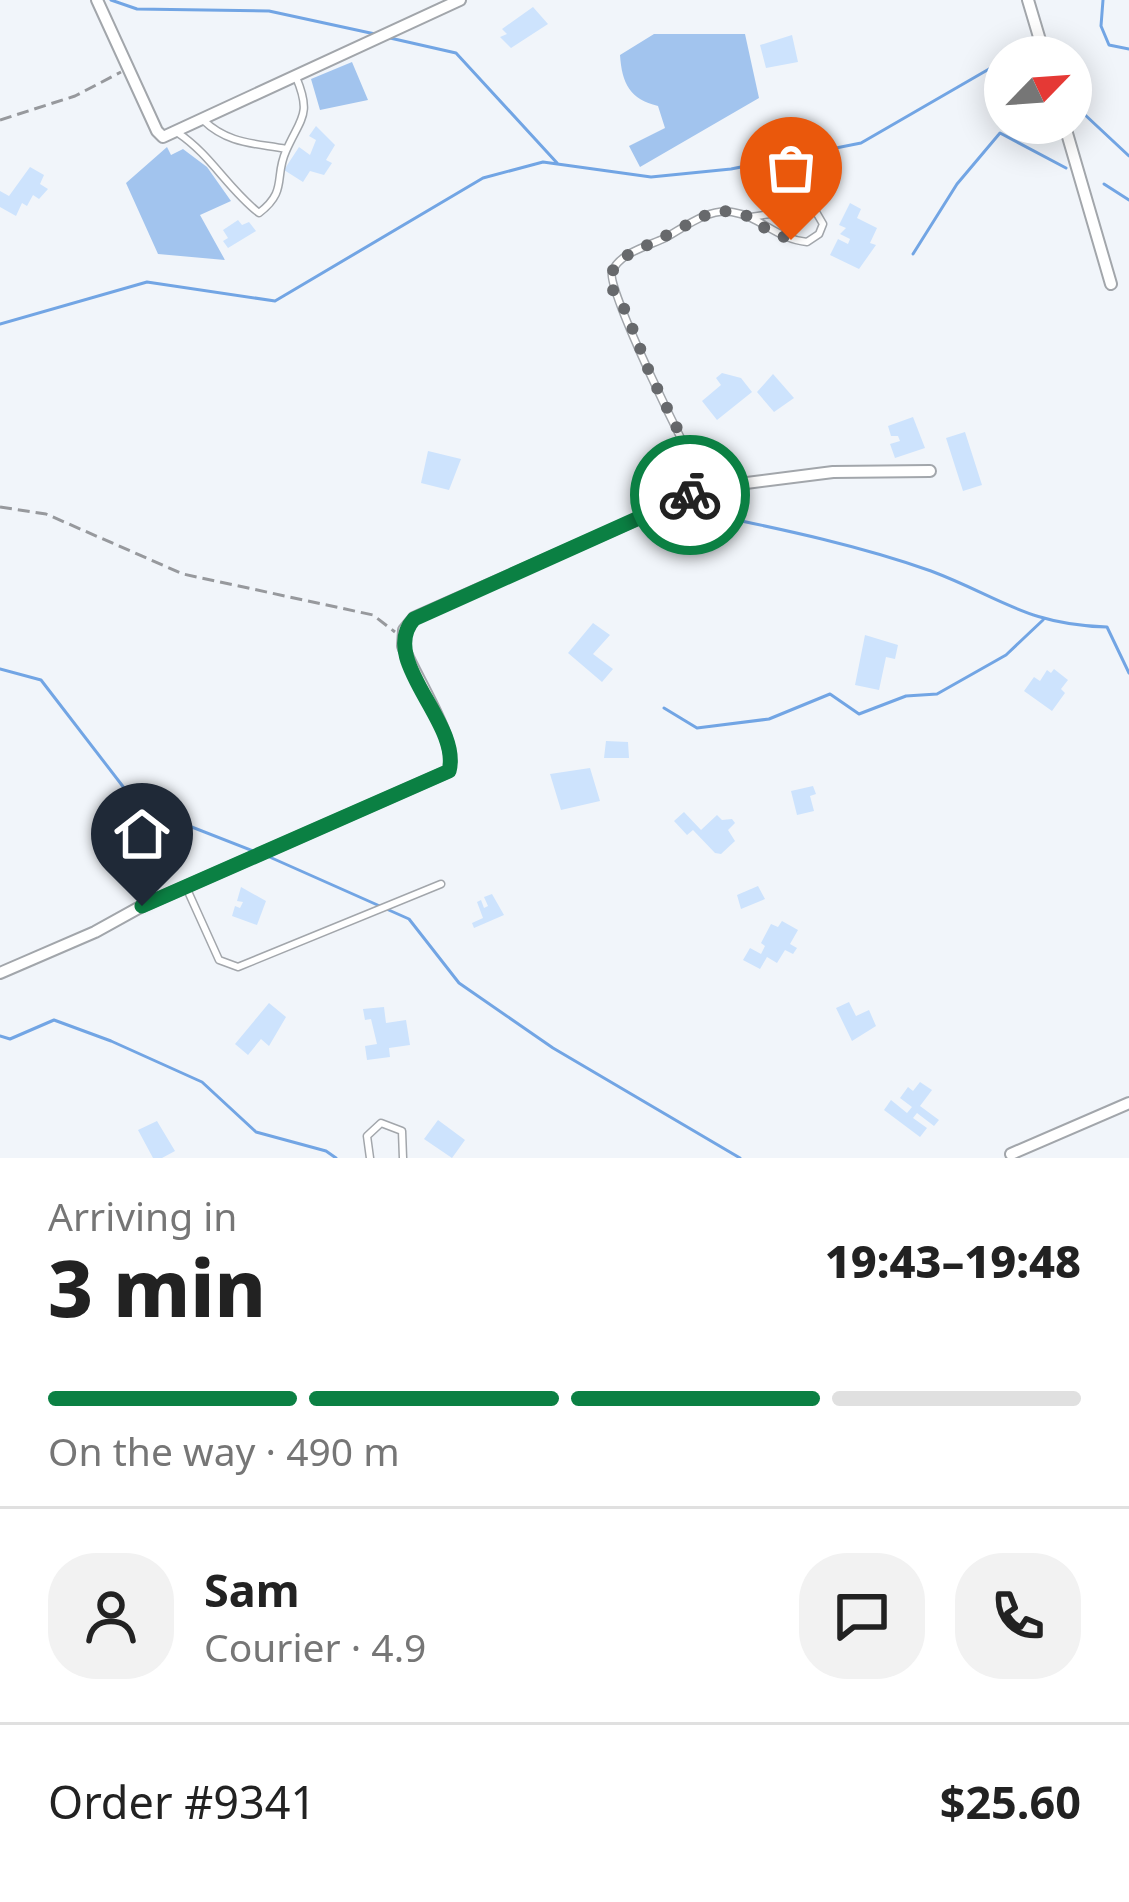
<!DOCTYPE html>
<meta charset="utf-8">
<style>
body{margin:0;font-family:"Noto Sans",sans-serif;background:#f2f2f2;color:#222;height:100vh;display:flex;flex-direction:column;font-size:45px;white-space:nowrap}
*{box-sizing:border-box;margin:0}
p{font-size:39px;color:#767676}
.icon{flex:none;width:66px;height:66px;fill:none;stroke:currentColor;stroke-width:2;stroke-linecap:round;stroke-linejoin:round}
.map{position:relative;height:1158px;overflow:hidden}
.panel{display:flex;flex-direction:column;background:#fff;flex:1}
.panel>*{flex:none}
.needle{width:78px;rotate:65deg}
.tools{position:absolute;left:984px;top:36px;display:grid;gap:24px}
.tools a{display:grid;place-items:center;width:108px;height:108px;border-radius:50%;background:#fff;box-shadow:0 6px 30px #0003;font-size:60px}
.pin{position:absolute;display:grid;place-items:center;width:102px;height:102px;color:#fff;margin:-123px -51px;border-radius:50% 50% 50% 0;rotate:-45deg;box-shadow:0 0 12px #0007}
.pin .icon{rotate:45deg}
.courier{position:absolute;display:grid;place-items:center;width:120px;height:120px;margin:-60px;border:9px solid #0b8043;border-radius:50%;background:#fff;color:#222;box-shadow:0 3px 15px #0007}
.summary em{font-style:normal;font-weight:800}
.summary div{display:flex;flex-direction:column-reverse}
.summary{display:flex;align-items:center;justify-content:space-between;height:204px;padding:0 48px}
h1{font-size:78px;font-weight:800;line-height:90px}
.bar{display:grid;grid-template-columns:repeat(4,1fr);gap:18px 12px;align-content:center;height:144px;padding:0 48px}
.bar i{height:15px;border-radius:9px;background:#e0e0e0}
.bar .on{background:#0b8043}
.bar p{grid-column:span 4}
.line{display:flex;align-items:center;gap:30px;padding:0 48px;border-top:3px solid #e0e0e0}
.line div{flex:1}
.round{display:grid;place-items:center;flex:none;width:126px;height:126px;border-radius:48px;background:#f2f2f2}
.map>svg:first-child{display:block}
</style>
<div class="map">
<svg width="1129" height="1158" viewBox="0 0 1129 1158">
<rect width="100%" height="100%" fill="#f1f5fa"/>
<path fill="#a2c4ee" d="M654,34h91l14,64 -119,69 -11,-21 36,-18 -7,-22c-28,-7 -36,-22 -38,-51z
M352,62l16,38 -48,10 -9,-31z
M167,147l4,8 12,-6 24,18 24,34 -31,14 25,45 -67,-6 -32,-71z"/>
<g fill="none" stroke-linecap="round" stroke-linejoin="round">
<path stroke="#72a5e4" stroke-width="3" d="M111,0l26,9 132,2 106,23
M1103,0l-2,26 8,19 20,4
M390,38l66,15 102,111
M1083,113l46,43
M1104,184l25,16
M913,254l44,-70 43,-51 66,35
M0,324l147,-42 128,19 208,-123 60,-16 108,15 80,-8 130,-26 135,-78 9,7
M713,515c72,15 148,31 218,56 69,26 96,54 176,56l22,46
M0,669l41,11 97,126 118,46
M664,708l33,20 72,-9 61,-25 29,20 47,-18 31,-2 69,-39 37,-35
M265,855l144,64 50,64 94,65 187,110
M0,1036l10,3 44,-19 57,21 91,41 54,50 70,19 10,7"/>
</g>
<path fill="#cde3fd" d="M533,7l15,17 -37,24 -11,-11 7,-3 -5,-5z
M792,35l6,27 -32,6 -6,-23z
M316,126l19,19 -9,15 6,3 -8,12 -14,-4 -7,11 -19,-12 15,-23 11,8 6,-15 -7,-4z
M30,167l14,8 -4,9 8,5 -9,10 -6,-4 -6,11 -5,-3 -6,13 -16,-9v-16l9,5z
M850,203l11,6 -4,9 20,10 -7,15 6,2 -17,24 -29,-14 8,-16 10,5 2,-5 -10,-5 6,-6 -7,-3z
M238,220l4,5 7,-3 7,9 -28,17 -5,-7 5,-3 -5,-8z
M722,373l19,5 11,14 -35,28 -15,-19 19,-16 -5,-7z
M773,374l21,24 -20,14 -17,-20z
M913,417l12,31 -30,10 -5,-14 10,-3 -2,-5h-7l-3,-10z
M965,432l17,53 -19,6 -17,-53z
M428,451l33,8 -12,31 -28,-7z
M593,623l17,12 -17,19 20,15 -11,13 -34,-29z
M865,635l33,10 -3,14 -9,-2 -7,33 -24,-5z
M1054,669l14,11 -7,9 4,4 -13,18 -28,-20 10,-14 6,4 7,-11 4,3z
M606,741l22,1 1,16h-25z
M590,768l10,33 -39,9 -11,-36z
M813,786l3,8 -6,2 4,15 -17,4 -6,-24z
M684,812l17,18 16,-15 5,5 10,-1 3,4 -7,7 7,11 -14,13 -6,-1 -22,-23 -6,5 -13,-14z
M758,886l7,13 -24,10 -4,-14z
M241,887l25,14 -9,24 -25,-9 3,-10 5,2 3,-6 -6,-1z
M492,894l12,21 -30,13 -2,-5 11,-5 -6,-16 4,-2 3,8 4,-2 -4,-9z
M782,921l16,9 -8,14 7,4 -4,6 -8,-4 -8,13 -10,-6 -7,12 -17,-9 7,-12 11,6 4,-8 -4,-3 10,-19 7,3z
M849,1002l7,14 13,-6 7,16 -24,15 -16,-33z
M269,1003l17,14 -17,29 -8,-7 -13,16 -13,-11z
M384,1007l2,16 20,-3 4,25 -21,3 1,9 -23,3 -2,-14 12,-2 -6,-25 -6,1 -2,-11z
M920,1082l12,8 -12,16 19,14 -5,6 -17,-13 -4,5 14,10 -7,9 -36,-27 7,-10 16,13 5,-6 -12,-9 8,-11 5,4z
M438,1120l27,20 -13,18 -28,-19z
M157,1121l18,30 -13,7h-9l-15,-28z"/>
<g fill="none" stroke-linecap="round" stroke-linejoin="round">
<defs>
<path id="service" d="M203,120c25,24 51,23 83,29
M178,133c33,22 50,56 81,80 29,-22 15,-36 27,-62 15,-34 26,-36 10,-74
M707,488c-16,-26 -101,-199 -95,-216 7,-19 36,-26 53,-34 20,-11 43,-30 67,-26 28,4 44,27 75,30l12,-8 4,-10 -7,-12 -26,-1 -39,6
M186,887l33,73 19,7 203,-83
M370,1158l-3,-22 14,-13 21,8 1,27"/>
<path id="minor" d="M97,0l60,131 6,6 297,-137
M1028,0l17,57
M1064,123l47,161
M0,973l95,-41 47,-26 307,-135c9,-32 -34,-93 -46,-125l1,-16 10,-12 293,-130 126,-16 97,-1
M1011,1154l118,-51"/>
</defs>
<use href="#service" stroke="#a2a6ab" stroke-width="9"/>
<use href="#minor" stroke="#a2a6ab" stroke-width="14"/>
<path stroke="#97999d" stroke-width="3" stroke-dasharray="12 6" stroke-linecap="butt" d="M0,120l75,-24 46,-24
M0,507l46,7 137,60 190,41 22,17"/>
<use href="#service" stroke="#fff" stroke-width="6"/>
<use href="#minor" stroke="#fff" stroke-width="10"/>
</g>
<g fill="none" stroke-linecap="round" stroke-linejoin="round">
<path stroke="#67696c" stroke-width="12" stroke-dasharray="0 21.6" d="M690,495l17,-7 -57,-114 -24,-62 -16,-27 1,-12 11,-15 88,-45 19,-2 22,6 15,12 25,11"/>
<path stroke="#0b8043" stroke-width="15" d="M142,906l307,-135c13,-48 -72,-111 -35,-152l276,-124"/>
</g>
</svg>
<div class="tools">
<a><svg class="needle" viewBox="-14 -14 28 28"><path d="M0-13l5 13h-10z" fill="#e53935"/><path d="M0 13l5-13h-10z" fill="#767676"/></svg></a>
</div>
<div class="pin" style="left:791px;top:240px;background:#ea580c"><svg class="icon" aria-label="bag" viewBox="0 0 24 24"><path d="M5 8h14l-1 12H6zM9 8a3 3 0 0 1 6 0"/></svg></div>
<div class="pin" style="left:142px;top:906px;background:#1f2937"><svg class="icon" aria-label="home" viewBox="0 0 24 24"><path d="M3 11l9-7 9 7M6 9v11h12V9"/></svg></div>
<div class="courier" style="left:690px;top:495px"><svg class="icon" aria-label="bike" viewBox="0 0 24 24"><circle cx="6" cy="16" r="4"/><circle cx="18" cy="16" r="4"/><path d="M6 16l4-8h5l3 8M10 8l3 8H6M13 5h3"/></svg></div>
</div>
<section class="panel">
<div class="summary"><div><h1>3 min</h1><p>Arriving in</p></div><em>19:43–19:48</em></div>
<div class="bar"><i class="on"></i><i class="on"></i><i class="on"></i><i></i><p>On the way · 490 m</p></div>
<div class="line" style="height:216px"><a class="round"><svg class="icon" aria-label="person" viewBox="0 0 24 24"><circle cx="12" cy="8" r="4"/><path d="M4 21q1-7 8-7t8 7"/></svg></a><div><b>Sam</b><p>Courier · 4.9</p></div><a class="round"><svg class="icon" aria-label="chat" viewBox="0 0 24 24"><path d="M4 5h16v11H9l-5 4z"/></svg></a><a class="round"><svg class="icon" aria-label="phone" viewBox="0 0 24 24"><path d="M5 4h4l2 5-3 2q2 4 5 5l2-3 5 2v4C11 20 4 13 5 4z"/></svg></a></div>
<div class="line" style="height:156px"><div>Order #9341</div><b>$25.60</b></div>
</section>
